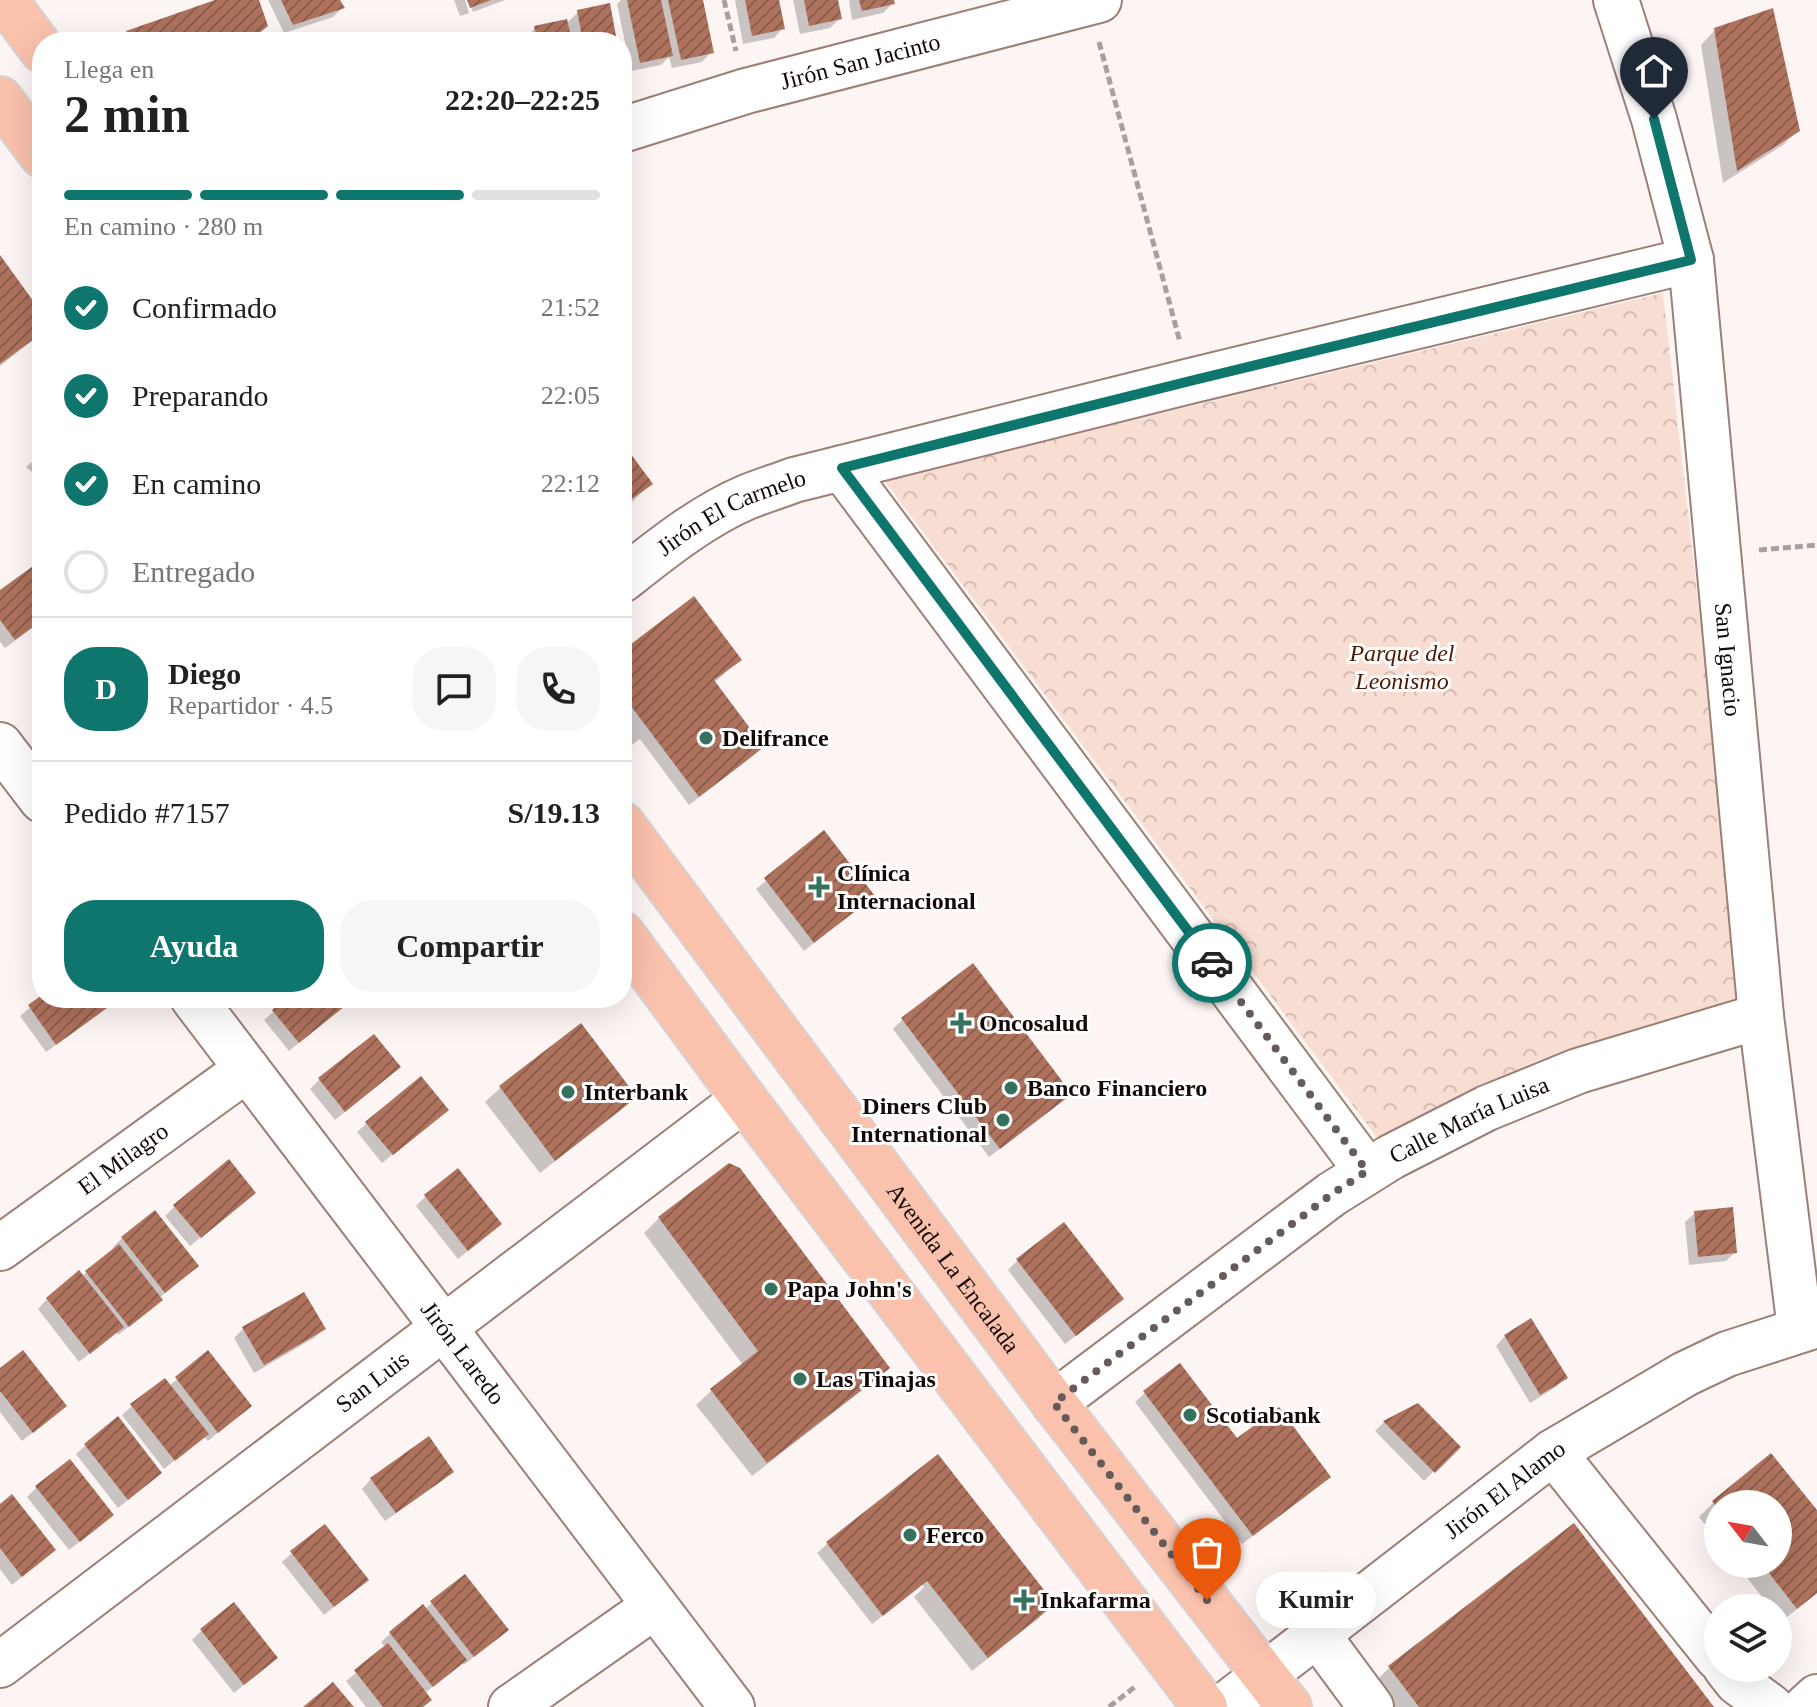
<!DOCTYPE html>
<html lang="es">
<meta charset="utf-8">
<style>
body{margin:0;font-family:"Times New Roman",serif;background:#f6f6f6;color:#202124;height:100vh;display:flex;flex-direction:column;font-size:30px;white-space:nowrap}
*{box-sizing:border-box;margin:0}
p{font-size:26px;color:#757577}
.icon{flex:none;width:44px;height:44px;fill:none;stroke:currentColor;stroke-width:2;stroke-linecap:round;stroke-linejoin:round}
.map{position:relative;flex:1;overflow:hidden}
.drawer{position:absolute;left:32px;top:32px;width:600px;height:976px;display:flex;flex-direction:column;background:#fff;border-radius:32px;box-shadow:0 8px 32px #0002}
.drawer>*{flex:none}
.needle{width:52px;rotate:301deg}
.fabs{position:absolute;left:1704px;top:1490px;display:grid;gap:16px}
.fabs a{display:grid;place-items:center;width:88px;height:88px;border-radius:50%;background:#fff;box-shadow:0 8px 32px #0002;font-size:40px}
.pin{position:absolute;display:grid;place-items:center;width:68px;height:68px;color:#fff;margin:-82px -34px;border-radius:50% 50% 50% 0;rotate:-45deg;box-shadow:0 0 8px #0007}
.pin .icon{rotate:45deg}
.courier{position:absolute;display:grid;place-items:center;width:80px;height:80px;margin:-40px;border:6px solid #0f766e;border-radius:50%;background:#fff;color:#222;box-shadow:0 2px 10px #0007}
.bubble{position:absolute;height:56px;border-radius:28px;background:#fff;box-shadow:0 8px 32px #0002;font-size:26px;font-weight:600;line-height:56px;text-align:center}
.summary em{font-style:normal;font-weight:600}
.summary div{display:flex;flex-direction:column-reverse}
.summary{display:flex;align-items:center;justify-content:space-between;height:136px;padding:0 32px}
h1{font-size:52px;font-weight:600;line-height:60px}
.bar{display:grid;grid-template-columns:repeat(4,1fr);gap:12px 8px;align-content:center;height:96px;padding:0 32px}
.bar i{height:10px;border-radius:6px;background:#e0e0e0}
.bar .on{background:#0f766e}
.bar p{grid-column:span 4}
.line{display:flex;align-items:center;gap:20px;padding:0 32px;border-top:2px solid #e0e0e0}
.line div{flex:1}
.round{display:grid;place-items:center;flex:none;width:84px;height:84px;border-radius:32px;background:#f6f6f6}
ol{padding:0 32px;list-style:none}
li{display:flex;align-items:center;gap:24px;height:88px}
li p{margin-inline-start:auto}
li .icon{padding:8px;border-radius:50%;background:#0f766e;color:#fff;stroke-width:4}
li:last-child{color:#757577}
li i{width:44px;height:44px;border:4px solid #e0e0e0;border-radius:50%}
.primary-button{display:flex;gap:16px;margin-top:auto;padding:16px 32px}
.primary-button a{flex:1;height:92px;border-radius:32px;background:#0f766e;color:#fff;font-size:32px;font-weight:600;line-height:92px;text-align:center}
.primary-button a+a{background:#f6f6f6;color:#202124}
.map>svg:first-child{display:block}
</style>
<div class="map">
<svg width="1817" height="1707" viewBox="0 0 1817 1707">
<defs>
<pattern id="park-crowns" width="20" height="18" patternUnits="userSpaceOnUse" patternTransform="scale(2)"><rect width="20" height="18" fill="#f8ddd3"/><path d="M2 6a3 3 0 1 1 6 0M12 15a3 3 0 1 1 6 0" fill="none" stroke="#d4bcb4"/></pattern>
<pattern id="building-hatch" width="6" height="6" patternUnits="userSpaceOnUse" patternTransform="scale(2)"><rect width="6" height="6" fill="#af725d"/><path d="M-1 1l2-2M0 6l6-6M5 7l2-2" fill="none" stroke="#8d5c4b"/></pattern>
</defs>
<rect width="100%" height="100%" fill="#fcf5f3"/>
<path fill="url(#park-crowns)" d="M1663,293l80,705 -207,63 -158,78 -494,-659z"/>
<path fill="#0003" d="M221,0h36l9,26 -18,16h-130l9,-9z
M268,0h70l5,7 -10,10 -49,16z
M454,0h11l4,13 -9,3z
M469,0h36l-32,12z
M621,0h80l10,52 -9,10 -30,6 -3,-11 -8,8 -30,6 -14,-67z
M735,0h42l6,28 -9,10 -31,6z
M793,0h43l4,18 -10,10 -30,6z
M849,0h43v4l-9,9 -31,7z
M578,12l37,30h-88l-1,-4 9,-10 32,-5z
M1715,30l83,100 -15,15 -60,38 -22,-138z
M0,259l42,57v17l-42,33z
M622,445l28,39 -28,28z
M42,453v27l-16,-13z
M42,567v54l-37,27 -5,-6v-49z
M622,653l117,7 -25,23 47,64 -9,10 -63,48 -49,-66 -11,8 -7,-9z
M824,833l49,63 -69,55 -48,-62z
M973,966l97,128 -10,9 -71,54 -96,-128 9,-9z
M42,997l62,1 5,6 -10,10 -53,38 -26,-36z
M289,998h63l-63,53 -25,-31z
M580,1025l55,72 -15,14 -80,62 -55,-71 15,-14z
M389,1076l-54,44 -25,-31 9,-9z
M437,1119l-55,44 -25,-31 10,-9z
M729,1165l159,203 -15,14 -121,94 -56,-71 15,-14 32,-26 -99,-132 15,-15z
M426,1196l64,37 -32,26 -42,-53z
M244,1202l-54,44 -25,-30 10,-10z
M1695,1213l40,39 -9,9 -37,4 -4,-43z
M122,1238l65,37 -28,23 -8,11 -33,26 -2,-3 -37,30 -41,-53 9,-10 35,-23 33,-26 -2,-3z
M1018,1260l94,48 -47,36 -57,-74z
M243,1329h81l-10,9 -60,35 -20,-35z
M1505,1336l60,42 -9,9 -26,16 -34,-57z
M208,1353l42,53 -42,35 -4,-5 -40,33 -42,-54 10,-9 37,-20z
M0,1371l55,44 -33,26 -22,-29z
M1145,1393l91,48 93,35 -10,10 -77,58 -107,-142z
M1384,1422l74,25 -34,34 -49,-50z
M86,1445l64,37 -32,26 -42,-54z
M1771,1456l46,57v80l-35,28 -4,-4v-9h-7l-35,-44h42v-60h-60v37l-19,-24 14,-14z
M938,1457l114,147 -14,15 -66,52 -58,-74 10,-10 -2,-2 -50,39 -55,-71 10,-9z
M451,1471l-9,10 -57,40 -23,-32 9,-10z
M37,1487l65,37 -33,26 -42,-53z
M0,1506l44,53 -32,26 -12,-16z
M1574,1526l137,181h-326l-15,-20 19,-19z
M292,1553l74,27 -42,35 -42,-53z
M432,1603l74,27 -42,35 -2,-2 -37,30 -3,14h-56l-20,-26 40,-33 -5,-6 10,-9 34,-24z
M202,1630l64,37 -32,26 -42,-53z"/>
<path fill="url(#building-hatch)" d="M215,0h44l9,26 -20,16h-113l-9,-11z
M281,0h59l5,8 -52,17z
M467,0h24l-21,8z
M627,0h34l12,56 -33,7z
M668,0h35l11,53 -33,7z
M745,0h34l6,29 -33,7z
M804,0h34l4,19 -33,7z
M859,0h35l1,4 -33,7z
M610,3l7,39h-34l-6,-32z
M1773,8l27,123 -63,40 -23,-143z
M567,19l5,23h-34l-4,-16z
M0,255l42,58v20l-42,31z
M622,442l31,42 -31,22z
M40,561l2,2v57l-27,20 -15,-20v-30z
M694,596l48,64 -28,20 50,67 -65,50 -77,-103v-43z
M824,830l51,66 -61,47 -50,-65z
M973,963l99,131 -72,55 -99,-131z
M42,995v3h64l5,7 -55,40 -28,-40z
M286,998h69l-56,45 -27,-33z
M581,1023l56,74 -82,64 -56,-75z
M374,1034l27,33 -56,45 -27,-34z
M421,1076l28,34 -56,45 -28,-33z
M229,1159l27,34 -55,45 -28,-33z
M729,1163l11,5 150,200 -123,95 -57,-74 48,-38 -100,-134z
M458,1168l44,56 -34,27 -44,-56z
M1733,1207l4,46 -39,4 -4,-46z
M155,1210l44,56 -34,27 -44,-56z
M1064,1222l60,77 -48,37 -60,-77z
M119,1244l44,56 -34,27 -44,-56z
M79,1270l45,57 -34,27 -44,-56z
M304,1292l22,37 -62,36 -22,-38z
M1531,1318l37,60 -28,17 -36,-60z
M23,1350l44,56 -34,27 -33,-42v-23z
M208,1350l44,56 -34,27 -43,-56z
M1180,1363l57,75 42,-31 52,70 -78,59 -110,-145z
M165,1378l44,56 -34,27 -45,-57z
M1418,1403l43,44 -26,26 -52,-52z
M118,1416l44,57 -34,27 -44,-56z
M429,1436l25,36 -58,41 -26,-35z
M1771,1453l46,57v83l-20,16 -35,-45h16v-60h-60v5l-6,-8z
M938,1454l117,150 -67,54 -61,-77 -44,35 -57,-74z
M70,1459l44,56 -34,27 -45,-56z
M12,1494l44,56 -34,27 -22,-29v-44z
M1574,1523l140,184h-295l-31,-41z
M325,1524l44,56 -35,27 -44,-56z
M465,1574l44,56 -35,27 -44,-56z
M234,1602l44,56 -34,27 -44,-56z
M423,1604l44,56 -34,27 -44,-55z
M388,1643l44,57 -9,7h-40l-29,-37z
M333,1682l21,25h-51z"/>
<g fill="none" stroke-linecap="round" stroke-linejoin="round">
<defs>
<g id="minor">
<path id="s1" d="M1616,0l38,119 37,141 70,756 39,313"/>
<path id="s2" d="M622,130l124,-39 353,-91"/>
<path d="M842,468l525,703"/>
<path id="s3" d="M622,580c38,-30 80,-64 125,-83 15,-6 31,-11 47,-17l396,-99 501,-121"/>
<path d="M0,745l42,55"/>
<path id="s4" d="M193,998l539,709"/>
<path id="s5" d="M0,1248l247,-179"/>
<path id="s6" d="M1054,1403l278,-209 59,-37 96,-49 91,-37 183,-55"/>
<path d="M1553,1452l165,206"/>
<path d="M1317,1634l54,73"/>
<path id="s7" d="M0,1665l744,-566"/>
<path d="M1726,1668l11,14 34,25"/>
<path d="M511,1707l144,-101"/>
<path id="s8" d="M1223,1707l330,-255 132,-78 42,-20 90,-29"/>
<path d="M1806,1707l11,-10"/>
</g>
<g id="major">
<path d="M5,0l37,50"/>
<path d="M0,99l42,56"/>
<path id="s9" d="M622,824l432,579 235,304"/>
<path d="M622,934l122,165 461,608"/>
</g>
</defs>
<use href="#minor" stroke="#9c7f75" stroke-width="48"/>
<use href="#major" stroke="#d5d3d2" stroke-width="48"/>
<path stroke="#a8a09e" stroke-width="5" stroke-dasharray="8 4" stroke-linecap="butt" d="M724,0l12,51
M1099,42l81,300
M1759,550l58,-5
M1109,1707l27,-21"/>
<use href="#minor" stroke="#fff" stroke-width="44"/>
<use href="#major" stroke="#fac1ad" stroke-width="44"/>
</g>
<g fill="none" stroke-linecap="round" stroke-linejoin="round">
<path stroke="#655c59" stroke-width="8" stroke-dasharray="0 14.4" d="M1207,1600l-153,-197 278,-209 35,-23 -155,-208"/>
<path stroke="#0f766e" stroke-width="10" d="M1212,963l-370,-495 348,-87 501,-121 -37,-141"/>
</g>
<g fill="#35725e" stroke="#fff" stroke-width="3">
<circle cx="706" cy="738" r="8"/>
<path d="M815 875h8v8h8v8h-8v8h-8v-8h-8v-8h8z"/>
<path d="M957 1011h8v8h8v8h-8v8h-8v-8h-8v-8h8z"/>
<circle cx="1011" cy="1088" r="8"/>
<circle cx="568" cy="1092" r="8"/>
<circle cx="1003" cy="1120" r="8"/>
<circle cx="771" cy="1289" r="8"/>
<circle cx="800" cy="1379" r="8"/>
<circle cx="1190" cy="1415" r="8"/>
<circle cx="910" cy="1535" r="8"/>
<path d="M1020 1588h8v8h8v8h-8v8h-8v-8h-8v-8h8z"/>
</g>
<g text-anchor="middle" stroke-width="6" stroke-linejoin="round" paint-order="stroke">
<g font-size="24" fill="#130906" stroke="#fff">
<text dy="8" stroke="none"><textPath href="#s2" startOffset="248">Jirón San Jacinto</textPath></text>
<text dy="8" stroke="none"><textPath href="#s3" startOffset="130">Jirón El Carmelo</textPath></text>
<text dy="8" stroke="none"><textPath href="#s1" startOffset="672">San Ignacio</textPath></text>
<text dy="8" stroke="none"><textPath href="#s6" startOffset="504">Calle María Luisa</textPath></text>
<text dy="8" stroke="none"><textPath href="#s5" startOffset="152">El Milagro</textPath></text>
<text dy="8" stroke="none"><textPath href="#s9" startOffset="554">Avenida La Encalada</textPath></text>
<text dy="8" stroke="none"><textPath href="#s4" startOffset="446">Jirón Laredo</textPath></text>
<text dy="8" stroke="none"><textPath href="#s7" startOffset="468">San Luis</textPath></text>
<text dy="8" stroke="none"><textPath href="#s8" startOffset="356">Jirón El Alamo</textPath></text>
</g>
<g font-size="24" font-style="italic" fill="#511801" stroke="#fff">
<text x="1402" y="661">Parque del<tspan x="1402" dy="28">Leonismo</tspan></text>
</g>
<g font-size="24" font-weight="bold" fill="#130906" stroke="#fff" text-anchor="start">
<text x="722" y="746">Delifrance</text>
<text x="837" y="881">Clínica<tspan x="837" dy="28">Internacional</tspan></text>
<text x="979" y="1031">Oncosalud</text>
<text x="1027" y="1096">Banco Financiero</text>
<text x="584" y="1100">Interbank</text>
<text x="987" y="1114" text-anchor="end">Diners Club<tspan x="987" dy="28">International</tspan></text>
<text x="787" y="1297">Papa John's</text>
<text x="816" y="1387">Las Tinajas</text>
<text x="1206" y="1423">Scotiabank</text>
<text x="926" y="1543">Ferco</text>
<text x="1040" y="1608">Inkafarma</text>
</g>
</g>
</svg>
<div class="fabs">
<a><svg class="needle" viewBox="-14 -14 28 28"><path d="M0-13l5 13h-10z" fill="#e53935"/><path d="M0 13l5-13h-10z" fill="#757577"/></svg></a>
<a><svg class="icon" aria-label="layers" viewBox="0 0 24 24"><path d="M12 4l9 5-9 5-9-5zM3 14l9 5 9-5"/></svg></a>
</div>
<div class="pin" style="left:1207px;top:1600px;background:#ea580c"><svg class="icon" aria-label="bag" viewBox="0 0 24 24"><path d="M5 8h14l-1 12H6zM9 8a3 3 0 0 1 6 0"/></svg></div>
<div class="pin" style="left:1654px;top:119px;background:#1f2937"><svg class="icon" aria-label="home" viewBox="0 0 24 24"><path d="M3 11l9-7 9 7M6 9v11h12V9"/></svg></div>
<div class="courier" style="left:1212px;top:963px"><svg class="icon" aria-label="car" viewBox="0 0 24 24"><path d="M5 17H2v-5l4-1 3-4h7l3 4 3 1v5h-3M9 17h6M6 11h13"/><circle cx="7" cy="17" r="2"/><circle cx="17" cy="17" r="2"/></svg></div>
<div class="bubble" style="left:1256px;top:1572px;width:120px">Kumir</div>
<section class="drawer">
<div class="summary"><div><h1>2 min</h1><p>Llega en</p></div><em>22:20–22:25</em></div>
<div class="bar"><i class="on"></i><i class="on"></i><i class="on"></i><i></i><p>En camino · 280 m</p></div>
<ol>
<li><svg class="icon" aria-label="check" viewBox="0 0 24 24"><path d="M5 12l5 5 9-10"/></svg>Confirmado<p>21:52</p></li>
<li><svg class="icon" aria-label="check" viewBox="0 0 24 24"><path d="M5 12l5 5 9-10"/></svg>Preparando<p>22:05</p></li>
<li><svg class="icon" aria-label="check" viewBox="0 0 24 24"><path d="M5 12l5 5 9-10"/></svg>En camino<p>22:12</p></li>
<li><i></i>Entregado</li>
</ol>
<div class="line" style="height:144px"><b class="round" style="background:#0f766e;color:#fff">D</b><div><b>Diego</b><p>Repartidor · 4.5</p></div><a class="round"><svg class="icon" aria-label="chat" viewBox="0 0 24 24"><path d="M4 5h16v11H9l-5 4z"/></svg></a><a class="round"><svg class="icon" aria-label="phone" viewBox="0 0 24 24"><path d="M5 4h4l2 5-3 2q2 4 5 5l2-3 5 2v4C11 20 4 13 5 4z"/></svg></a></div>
<div class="line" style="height:104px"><div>Pedido #7157</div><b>S/19.13</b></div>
<div class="primary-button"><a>Ayuda</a><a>Compartir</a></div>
</section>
</div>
